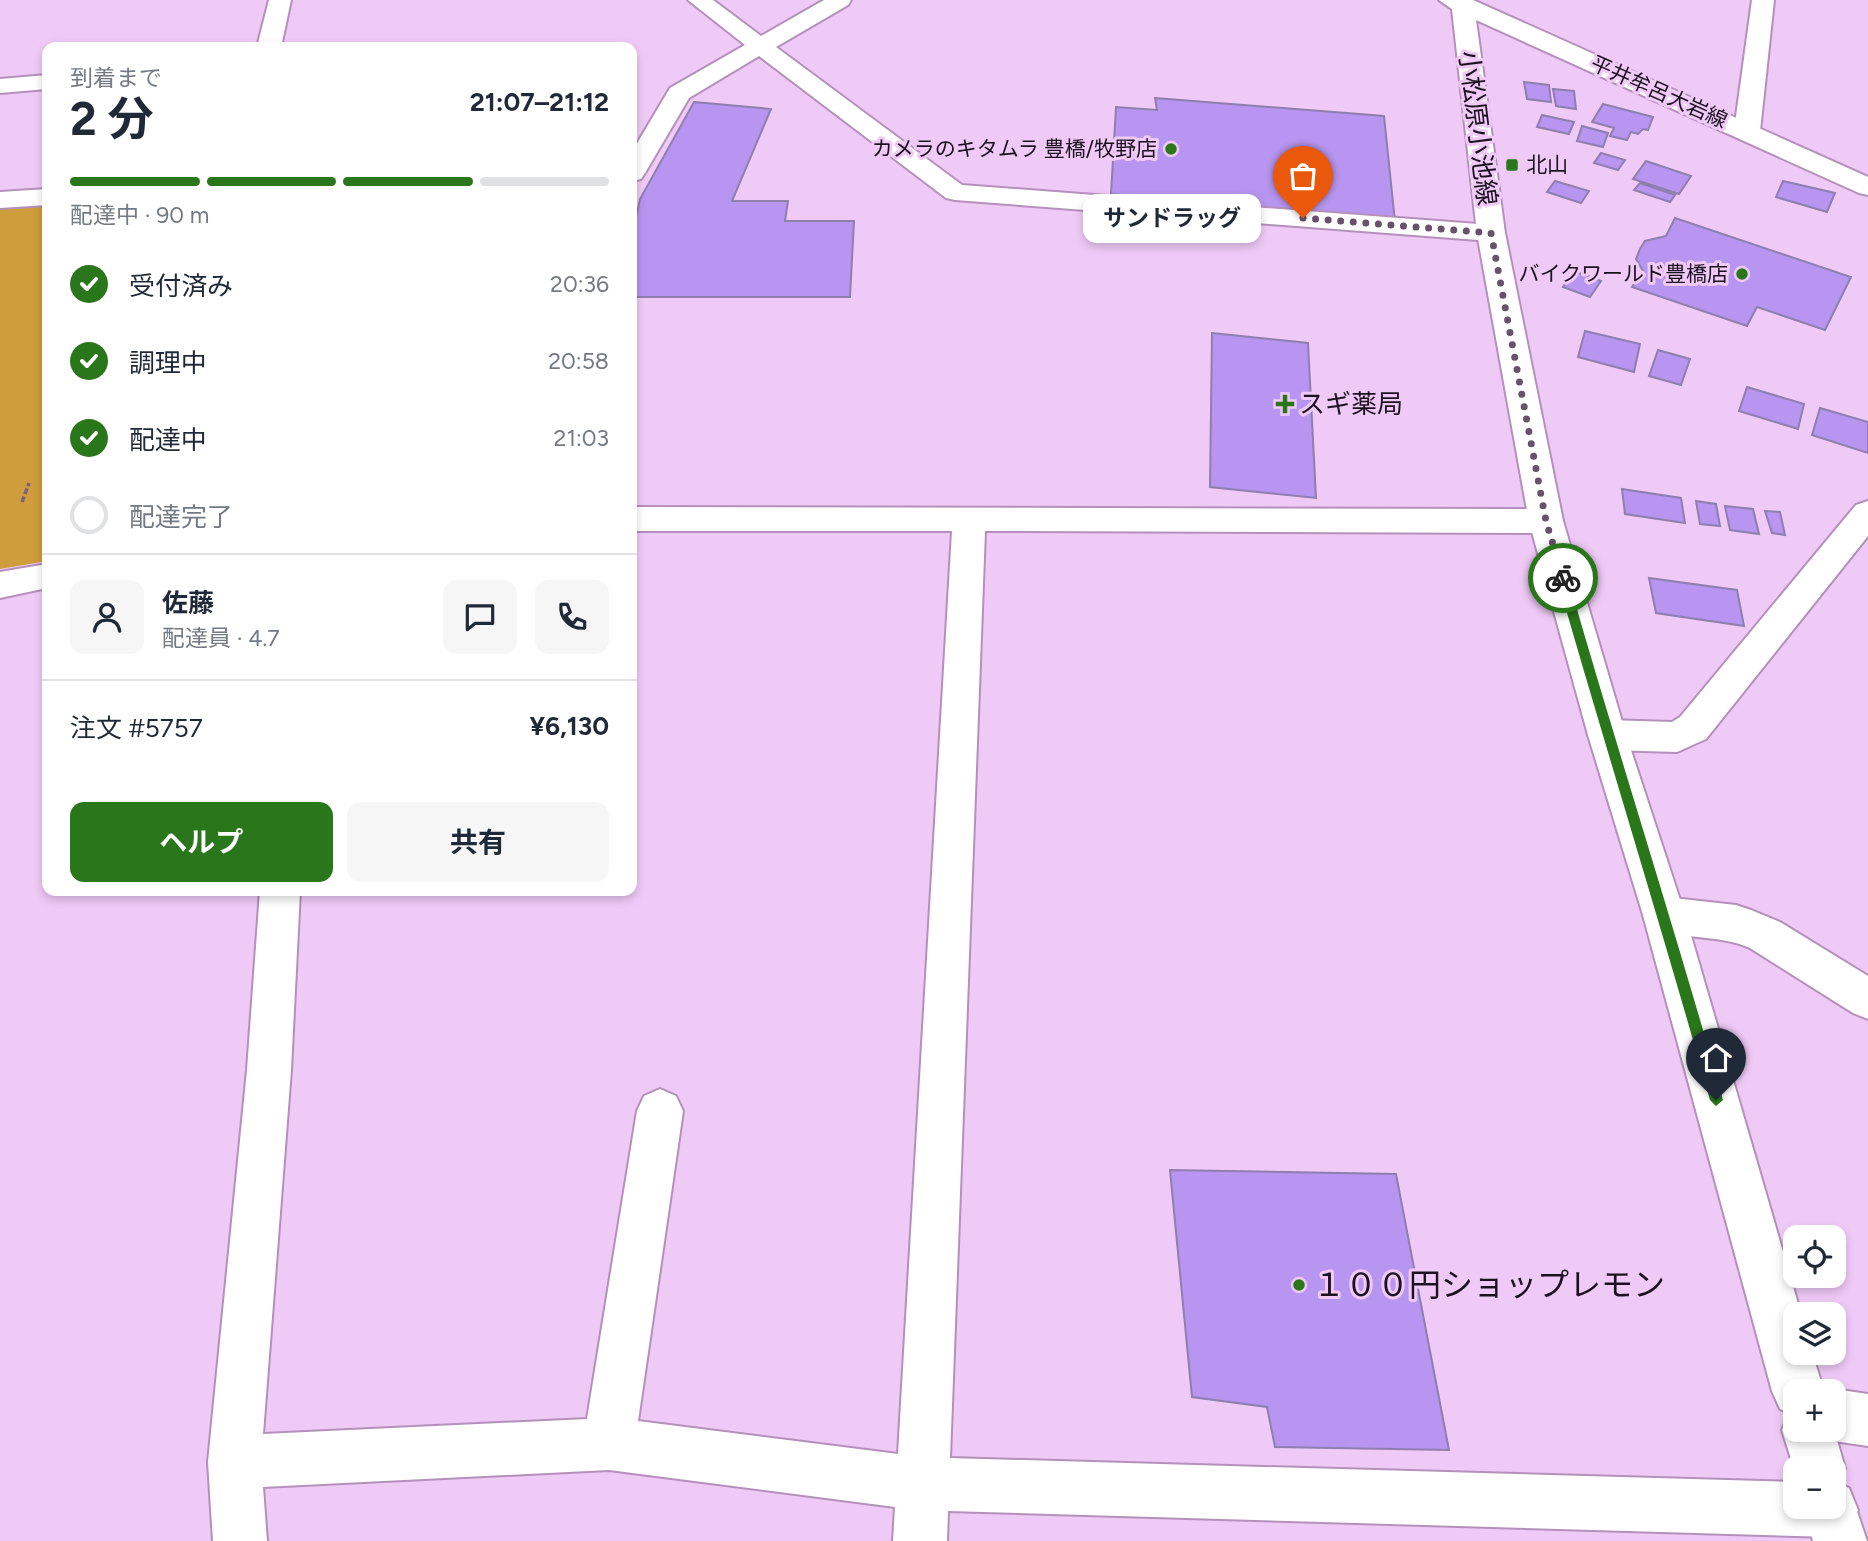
<!DOCTYPE html>
<html lang="ja">
<meta charset="utf-8">
<style>
body{margin:0;font-family:Figtree,"Noto Sans JP",sans-serif;background:#f6f6f7;color:#1f2937;height:100vh;display:flex;flex-direction:column;font-size:26px;white-space:nowrap}
*{box-sizing:border-box;margin:0}
p{font-size:23px;color:#747a83}
.icon{flex:none;width:38px;height:38px;fill:none;stroke:currentColor;stroke-width:2;stroke-linecap:round;stroke-linejoin:round}
.map{position:relative;flex:1;overflow:hidden}
.drawer{position:absolute;left:42px;top:42px;width:595px;height:854px;display:flex;flex-direction:column;background:#fff;border-radius:14px;box-shadow:0 4px 10px #0003}
.drawer>*{flex:none}
.buttons{position:absolute;left:1783px;top:1225px;display:grid;gap:14px}
.buttons a{display:grid;place-items:center;width:63px;height:63px;border-radius:14px;background:#fff;box-shadow:0 4px 10px #0003;font-size:35px}
.pin{position:absolute;display:grid;place-items:center;width:60px;height:60px;color:#fff;margin:-72px -30px;border-radius:50% 50% 50% 0;rotate:-45deg;box-shadow:0 0 7px #0007}
.pin .icon{rotate:45deg}
.courier{position:absolute;display:grid;place-items:center;width:70px;height:70px;margin:-35px;border:5px solid #2a761b;border-radius:50%;background:#fff;color:#222;box-shadow:0 2px 9px #0007}
.bubble{position:absolute;height:49px;border-radius:14px;background:#fff;box-shadow:0 4px 10px #0003;font-size:23px;font-weight:700;line-height:49px;text-align:center}
.headline em{font-style:normal;font-weight:700}
.headline div{display:flex;flex-direction:column-reverse}
.headline{display:flex;align-items:center;justify-content:space-between;height:119px;padding:0 28px}
h1{font-size:46px;font-weight:700;line-height:52px}
.bar{display:grid;grid-template-columns:repeat(4,1fr);gap:10px 7px;align-content:center;height:84px;padding:0 28px}
.bar i{height:9px;border-radius:5px;background:#e0e1e3}
.bar .current{background:#2a761b}
.bar p{grid-column:span 4}
.line{display:flex;align-items:center;gap:18px;padding:0 28px;border-top:2px solid #e0e1e3}
.line div{flex:1}
.round{display:grid;place-items:center;flex:none;width:74px;height:74px;border-radius:14px;background:#f6f6f7}
ol{padding:0 28px;list-style:none}
li{display:flex;align-items:center;gap:21px;height:77px}
li p{margin-inline-start:auto}
li .icon{padding:7px;border-radius:50%;background:#2a761b;color:#fff;stroke-width:4}
li:last-child{color:#747a83}
li i{width:38px;height:38px;border:4px solid #e0e1e3;border-radius:50%}
.cta{display:flex;gap:14px;margin-top:auto;padding:14px 28px}
.cta a{flex:1;height:80px;border-radius:14px;background:#2a761b;color:#fff;font-size:28px;font-weight:700;line-height:80px;text-align:center}
.cta a+a{background:#f6f6f7;color:#1f2937}
.map>svg:first-child{display:block}
</style>
<div class="map">
<svg width="1868" height="1541" viewBox="0 0 1868 1541">
<rect width="100%" height="100%" fill="#f0caf7"/>
<path fill="#cf9d3b" d="M47,204v357l-47,8v-361z"/>
<path fill="#b795f0" stroke="#8f7eae" stroke-width="2" d="M1524,82l25,3 2,17 -24,-3z
M1553,89l21,2 2,18 -20,-3z
M1155,98l229,18 11,106 -284,-28 5,-87 41,3z
M694,102l77,7 -39,92h56l-3,20h69l-4,76h-218v-62l8,-36z
M1603,104l50,13 -5,13 -5,-1 -5,5 -7,-2 -4,8 -17,-4 4,-8 -22,-6z
M1542,115l32,7 -5,12 -32,-7z
M1582,126l26,7 -5,14 -26,-6z
M1601,153l24,7 -7,10 -24,-7z
M1646,161l45,15 -12,18 -46,-15z
M1555,181l34,10 -8,12 -34,-11z
M1783,181l52,12 -8,19 -51,-15z
M1640,183l35,12 -5,7 -36,-12z
M1675,218l176,59 -26,53 -68,-23 -10,19 -115,-39 11,-16 -7,-12 4,-10 5,-8 21,-5z
M1574,271l27,10 -11,16 -27,-10z
M1585,331l55,13 -6,28 -56,-15z
M1212,333l96,10 8,155 -106,-11z
M1658,350l32,9 -9,26 -32,-9z
M1747,387l57,17 -6,25 -59,-18z
M1820,408l48,14v31l-56,-18z
M1622,489l59,9 4,25 -60,-9z
M1696,501l20,3 4,22 -20,-2z
M1725,506l28,3 6,25 -29,-4z
M1765,511l15,1 5,23 -13,-2z
M1649,578l88,12 7,36 -88,-13z
M1170,1170l226,4 53,276 -174,-3 -8,-40 -75,-10z"/>
<g fill="none" stroke-linecap="round" stroke-linejoin="round">
<defs>
<path id="minor" d="M269,0h22l-10,47h-24z
M688,0h25l48,36 63,-36h27l-3,5 -72,42 186,138 529,40 10,2 4,6 -4,6 -10,2 -536,-41 -9,-2 -187,-142 -70,42 -44,75 -4,6 -9,2v-29l38,-64 75,-43z
M1752,0h22l-14,131 -4,5 -9,3 -9,-3 -4,-5z
M47,75v14l-47,4v-14z
M47,189v16l-47,3v-16z
M1868,501v35l-162,203 -29,13 -70,-2 -13,-4 -6,-11 6,-11 13,-4 65,2 8,-5 176,-212z
M632,507l914,2 12,4 5,8 -5,8 -12,4 -561,-2 -35,927 846,24v25h38v-23l16,7 8,19 -8,19 -19,8 -883,-26 -1,30h-54l2,-34 -286,-37 -346,17 4,54h-54l-5,-79 39,-392 13,-179h40l-9,179 -28,364 324,-15 50,-308 7,-15 16,-7 16,7 7,15 -45,310 260,33 54,-923h-320z
M47,564v24l-47,10v-26z
M1664,897l72,8 15,5 29,12 88,54v43l-15,-6 -103,-65c-32,-14 -68,-8 -101,-20l-6,-13 6,-13z
M1834,1389l34,5v52l-34,-5 -18,-8 -2,-3h20v-39h-5z"/>
<path id="major" d="M1439,0h34l395,177v18l-9,-2 -383,-173 29,213 58,288 63,214 59,180 116,399h-5v39h16l12,38h-28v39h38l11,38 -6,16 10,4 18,53h-54l-10,-34h31v-39h-38v7l-14,-45 7,-17 -9,-4 -8,-18 -129,-476 -55,-180 -59,-214 -52,-288 -25,-224z"/>
</defs>
<use href="#minor" stroke="#b490bb" stroke-width="4"/>
<use href="#major" stroke="#b490bb" stroke-width="4"/>
<path stroke="#7c6481" stroke-width="3.5" stroke-dasharray="6 2.5" stroke-linecap="butt" d="M22,502l7,-19"/>
<use href="#minor" fill="#fff" fill-rule="evenodd"/>
<use href="#major" fill="#fff" fill-rule="evenodd"/>
</g>
<path fill="#2a761b" d="M1563,575l5,3c50,175 106,347 155,522l-7,6 -6,-6c-49,-175 -103,-347 -153,-522z"/>
<g fill="none" stroke-linecap="round" stroke-linejoin="round">
<path stroke="#67516b" stroke-width="7" stroke-dasharray="0 12.6" d="M1303,218l188,15 55,288 17,57"/>
</g>
<g fill="#2a761b" stroke="#f0caf7" stroke-width="2.5">
<circle cx="1171" cy="149" r="7"/>
<rect x="1505" y="158" width="14" height="14" rx="3.5"/>
<circle cx="1742" cy="274" r="7"/>
<path d="M1281.5 393.5h7v7h7v7h-7v7h-7v-7h-7v-7h7z"/>
<circle cx="1299" cy="1285" r="7"/>
</g>
<g text-anchor="middle" stroke-width="6" stroke-linejoin="round" paint-order="stroke">
<g font-size="21" fill="#1d1020" stroke="#f0caf7">
<text transform="translate(1659 92) rotate(24)" y="7">平井牟呂大岩線</text>
</g>
<g font-size="21" fill="#1d1020" stroke="#f0caf7" text-anchor="end">
<text x="1157" y="156">カメラのキタムラ 豊橋/牧野店</text>
<text x="1526" y="172" text-anchor="start">北山</text>
<text x="1728" y="281">バイクワールド豊橋店</text>
</g>
<g font-size="26" fill="#1d1020" stroke="#f0caf7">
<text transform="translate(1478 128) rotate(83)" y="9">小松原小池線</text>
</g>
<g font-size="26" fill="#1d1020" stroke="#f0caf7" text-anchor="start">
<text x="1299" y="413">スギ薬局</text>
</g>
<g font-size="32" fill="#1d1020" stroke="#f0caf7" text-anchor="start">
<text x="1313" y="1296">１００円ショップレモン</text>
</g>
</g>
</svg>
<div class="buttons">
<a><svg class="icon" aria-label="locate" viewBox="0 0 24 24"><circle cx="12" cy="12" r="6"/><path d="M12 2v4M12 18v4M2 12h4M18 12h4"/></svg></a>
<a><svg class="icon" aria-label="layers" viewBox="0 0 24 24"><path d="M12 4l9 5-9 5-9-5zM3 14l9 5 9-5"/></svg></a>
<a>+</a>
<a>−</a>
</div>
<div class="pin" style="left:1303px;top:218px;background:#ea580c"><svg class="icon" aria-label="bag" viewBox="0 0 24 24"><path d="M5 8h14l-1 12H6zM9 8a3 3 0 0 1 6 0"/></svg></div>
<div class="pin" style="left:1716px;top:1100px;background:#1f2937"><svg class="icon" aria-label="home" viewBox="0 0 24 24"><path d="M3 11l9-7 9 7M6 9v11h12V9"/></svg></div>
<div class="courier" style="left:1563px;top:578px"><svg class="icon" aria-label="bike" viewBox="0 0 24 24"><circle cx="6" cy="16" r="4"/><circle cx="18" cy="16" r="4"/><path d="M6 16l4-8h5l3 8M10 8l3 8H6M13 5h3"/></svg></div>
<div class="bubble" style="left:1083px;top:194px;width:178px">サンドラッグ</div>
<section class="drawer">
<div class="headline"><div><h1>2 分</h1><p>到着まで</p></div><em>21:07–21:12</em></div>
<div class="bar"><i class="current"></i><i class="current"></i><i class="current"></i><i></i><p>配達中 · 90 m</p></div>
<ol>
<li><svg class="icon" aria-label="check" viewBox="0 0 24 24"><path d="M5 12l5 5 9-10"/></svg>受付済み<p>20:36</p></li>
<li><svg class="icon" aria-label="check" viewBox="0 0 24 24"><path d="M5 12l5 5 9-10"/></svg>調理中<p>20:58</p></li>
<li><svg class="icon" aria-label="check" viewBox="0 0 24 24"><path d="M5 12l5 5 9-10"/></svg>配達中<p>21:03</p></li>
<li><i></i>配達完了</li>
</ol>
<div class="line" style="height:126px"><a class="round"><svg class="icon" aria-label="person" viewBox="0 0 24 24"><circle cx="12" cy="8" r="4"/><path d="M4 21q1-7 8-7t8 7"/></svg></a><div><b>佐藤</b><p>配達員 · 4.7</p></div><a class="round"><svg class="icon" aria-label="chat" viewBox="0 0 24 24"><path d="M4 5h16v11H9l-5 4z"/></svg></a><a class="round"><svg class="icon" aria-label="phone" viewBox="0 0 24 24"><path d="M5 4h4l2 5-3 2q2 4 5 5l2-3 5 2v4C11 20 4 13 5 4z"/></svg></a></div>
<div class="line" style="height:91px"><div>注文 #5757</div><b>¥6,130</b></div>
<div class="cta"><a>ヘルプ</a><a>共有</a></div>
</section>
</div>
